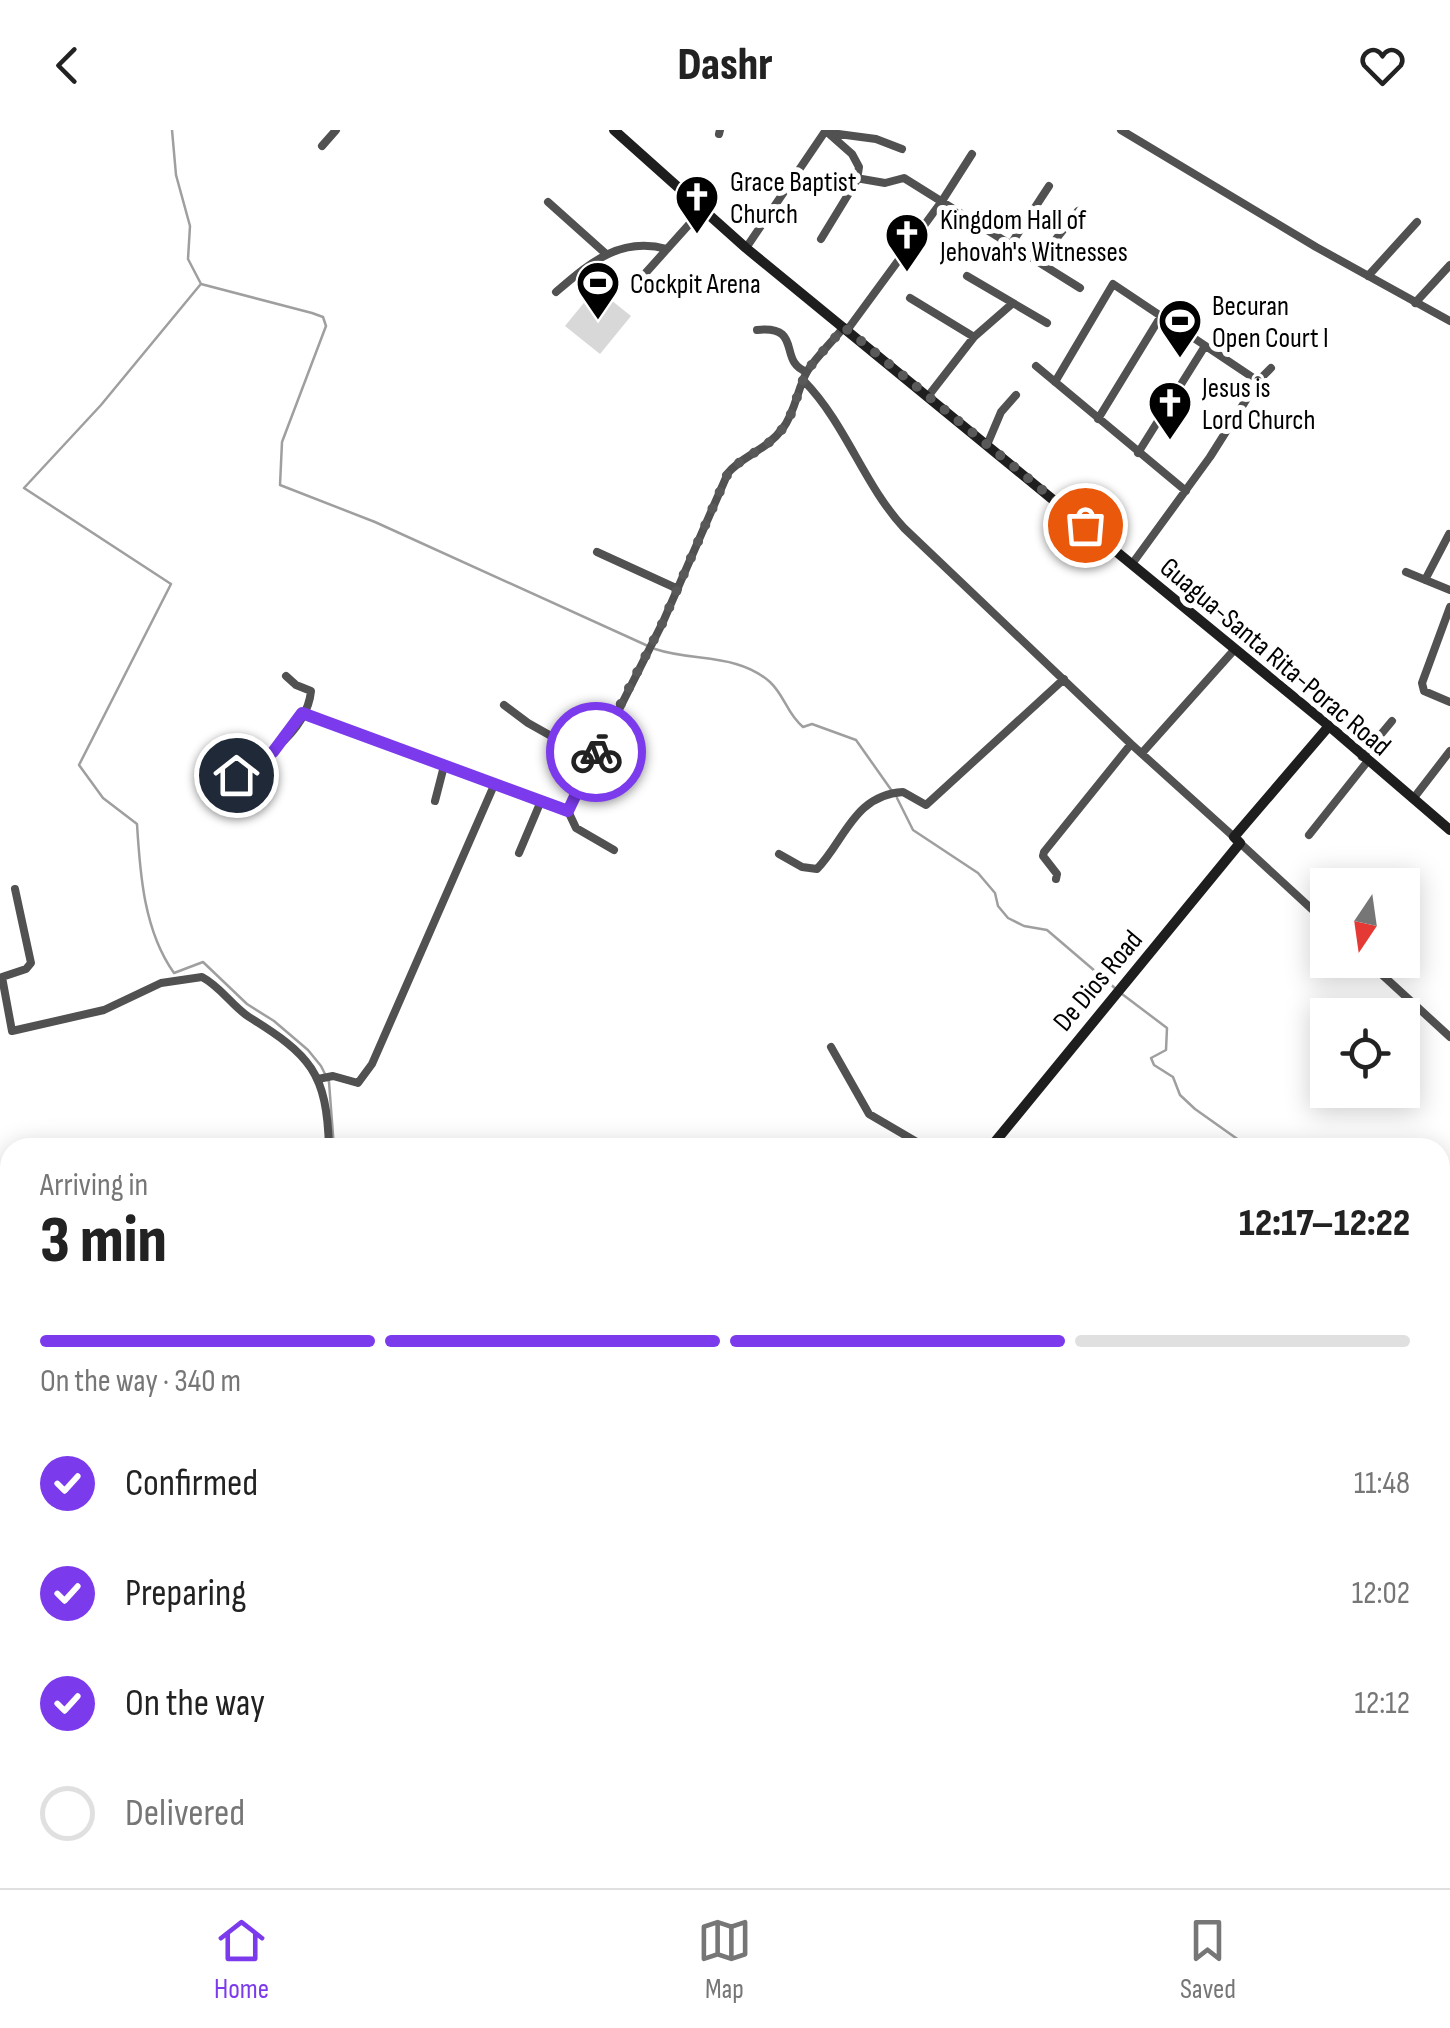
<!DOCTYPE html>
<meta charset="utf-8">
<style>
body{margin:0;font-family:"Sofia Sans Condensed",sans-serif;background:#f6f6f6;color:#222;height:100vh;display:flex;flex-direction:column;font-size:38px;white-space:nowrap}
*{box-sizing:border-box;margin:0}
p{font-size:32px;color:#767676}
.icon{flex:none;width:55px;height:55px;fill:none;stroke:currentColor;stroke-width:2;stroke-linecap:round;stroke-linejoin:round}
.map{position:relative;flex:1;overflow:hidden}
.details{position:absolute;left:0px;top:1008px;width:1450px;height:752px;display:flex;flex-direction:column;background:#fff;border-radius:30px 30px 0 0;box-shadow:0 5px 25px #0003}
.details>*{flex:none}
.needle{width:65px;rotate:193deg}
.controls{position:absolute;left:1310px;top:738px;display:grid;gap:20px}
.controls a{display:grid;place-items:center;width:110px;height:110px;border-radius:0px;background:#fff;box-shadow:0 5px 25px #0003;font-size:50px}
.pin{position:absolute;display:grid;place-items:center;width:85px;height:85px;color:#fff;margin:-42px;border:5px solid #fff;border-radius:50%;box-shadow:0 2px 10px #0007}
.courier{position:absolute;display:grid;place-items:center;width:100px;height:100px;margin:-50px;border:8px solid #7c3aed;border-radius:50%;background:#fff;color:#222;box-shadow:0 2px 12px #0007}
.head em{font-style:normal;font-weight:800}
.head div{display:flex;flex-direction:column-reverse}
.head{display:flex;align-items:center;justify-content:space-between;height:170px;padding:0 40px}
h1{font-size:65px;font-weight:800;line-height:75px}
.bar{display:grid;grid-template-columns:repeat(4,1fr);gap:15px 10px;align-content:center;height:120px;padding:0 40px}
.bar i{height:12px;border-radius:8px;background:#e0e0e0}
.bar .active{background:#7c3aed}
.bar p{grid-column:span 4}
ol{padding:0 40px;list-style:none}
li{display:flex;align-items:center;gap:30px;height:110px}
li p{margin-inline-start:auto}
li .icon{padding:10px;border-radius:50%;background:#7c3aed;color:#fff;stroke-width:4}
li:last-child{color:#767676}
li i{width:55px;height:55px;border:5px solid #e0e0e0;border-radius:50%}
header{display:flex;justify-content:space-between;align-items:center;height:130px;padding:0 40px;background:#fff;font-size:45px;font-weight:800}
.menu{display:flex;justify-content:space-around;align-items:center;height:140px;border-top:2px solid #e0e0e0;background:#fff;font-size:28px;color:#767676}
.menu a{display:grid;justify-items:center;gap:5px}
.menu .active{color:#7c3aed}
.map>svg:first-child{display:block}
</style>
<header><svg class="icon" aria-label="back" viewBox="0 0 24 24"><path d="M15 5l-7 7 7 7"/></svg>Dashr<svg class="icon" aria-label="heart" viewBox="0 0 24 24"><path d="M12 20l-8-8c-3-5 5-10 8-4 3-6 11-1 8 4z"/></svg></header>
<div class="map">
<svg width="1450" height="1758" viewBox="0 0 1450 1758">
<rect width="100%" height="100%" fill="#fff"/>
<path fill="#d8d8d8" d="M596,158l35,28 -31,38 -35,-28z"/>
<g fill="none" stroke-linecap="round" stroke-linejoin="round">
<path stroke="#9f9f9f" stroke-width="2.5" d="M172,0l4,45 14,51 -2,33 13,25 111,29 11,4 3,9 -44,116 -2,43 95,37 273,124
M200,155l-99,120 -77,83 147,96 -92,181 24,33 34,26c3,50 7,107 37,149l29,-11 44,42 27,17 34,29 13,16 8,16 5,66
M655,519c39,13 82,4 115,33 15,14 17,32 33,45l9,-3 44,16 36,51
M897,668l16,32 65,43 17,20 3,13 10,12 16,8 23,4 69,59
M1122,864l45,34 -1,22 -15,8 3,7 19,12 7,18 15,14 55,39
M1440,1127l10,9
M1298,1750l8,8"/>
<path stroke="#9f9f9f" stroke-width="15" d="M0,1239l10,19
M356,1750l4,8"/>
<path stroke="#515151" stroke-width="8" d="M1121,0l195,117 134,74
M831,3l45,6 26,10
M719,4l1,-4
M322,16l14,-16
M856,48l29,5 19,-5 176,110
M548,72l57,51
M821,109l36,-59 2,-13 -7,-13 -26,-23
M1011,114l38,-58
M746,118l80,-118
M1038,132l40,-51
M967,146l80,47
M1368,146l49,-54
M633,157l69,-77
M556,162c34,-29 64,-56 111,-43
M910,168l64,39
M1415,173l35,-38
M848,199l94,-128 30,-47
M757,200c47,-5 20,32 50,42
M1036,236l150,125
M804,251c42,43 60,104 100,147l227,216 103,93
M1055,252l58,-98 145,97
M929,265l45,-58 39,-34
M1098,289l63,-103
M987,315l14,-33 15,-17
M1138,323l67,-107
M597,422l81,37
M1132,434l78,-107 48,-76 13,-13
M1406,442l44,18
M1425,450l24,-46
M1450,477l-28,76 2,8 26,11
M504,575l24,18 64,36
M303,583l265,98 95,-189 65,-149c15,-18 38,-22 55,-45 13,-17 14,-40 25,-58 10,-15 25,-29 36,-43
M1142,623l93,-104
M1362,627l30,-36
M219,652c36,-14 88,-49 92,-91l-15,-6 -10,-9
M1413,669l37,-48
M435,671l9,-35
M568,681l8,17 38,22
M1309,705l58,-73
M1240,713l88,81
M519,723l22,-52
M779,724l23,13 15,2c28,-29 37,-74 86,-77l23,13 138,-126
M1056,749l1,-5 -14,-18 1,-4 87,-108
M15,759l16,74 -5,6 -24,8 10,54 92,-21 57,-27 41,-6c19,10 30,29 47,40 61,38 78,55 80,131
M1366,830l84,77
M831,917l38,67 58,34
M318,949l15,-3 25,7 14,-19 123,-281
M1440,1324l10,15
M1440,1625l10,-6
M1440,1695l10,8
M383,1750l6,8
M1439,1758l11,-11"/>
<path stroke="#1e1e1e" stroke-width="10" d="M614,0l132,118 583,478 121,104
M990,1018l250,-305 -6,-6 95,-111
M0,1270l10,15
M335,1750l5,8"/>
</g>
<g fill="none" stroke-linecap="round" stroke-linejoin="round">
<path stroke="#595959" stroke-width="10" stroke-dasharray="0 18" d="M596,622l67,-130 65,-149c15,-18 38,-22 55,-45 13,-17 14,-40 25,-58 10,-15 25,-29 36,-43l241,198"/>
<path stroke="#7c3aed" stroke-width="12" d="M236,645l37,-23 29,-39 266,98 28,-59"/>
</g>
<defs>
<symbol id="church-pin" viewBox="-11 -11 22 30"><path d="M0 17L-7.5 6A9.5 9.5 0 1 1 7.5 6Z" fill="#000" stroke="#fff"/><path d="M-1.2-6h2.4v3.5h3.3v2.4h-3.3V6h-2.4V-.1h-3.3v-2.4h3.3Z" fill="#fff"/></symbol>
<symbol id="stadium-pin" viewBox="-11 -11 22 30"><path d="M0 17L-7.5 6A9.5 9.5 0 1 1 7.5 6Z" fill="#000" stroke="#fff"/><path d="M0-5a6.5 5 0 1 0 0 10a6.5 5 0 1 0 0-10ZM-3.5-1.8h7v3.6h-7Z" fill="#fff"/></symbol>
</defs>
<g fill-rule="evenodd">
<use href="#church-pin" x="672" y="42" width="50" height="68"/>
<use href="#church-pin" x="882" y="80" width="50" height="68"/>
<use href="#stadium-pin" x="573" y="128" width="50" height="68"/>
<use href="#stadium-pin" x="1155" y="166" width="50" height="68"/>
<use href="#church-pin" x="1145" y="248" width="50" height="68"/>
</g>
<g text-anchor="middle" stroke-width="10" stroke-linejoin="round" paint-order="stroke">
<g font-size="28" fill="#000" stroke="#fff" text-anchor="start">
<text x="730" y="61">Grace Baptist<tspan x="730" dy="32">Church</tspan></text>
<text x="940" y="99">Kingdom Hall of<tspan x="940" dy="32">Jehovah's Witnesses</tspan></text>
<text x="630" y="163">Cockpit Arena</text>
<text x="1212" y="185">Becuran<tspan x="1212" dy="32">Open Court I</tspan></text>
<text x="1202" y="267">Jesus is<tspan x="1202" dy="32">Lord Church</tspan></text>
</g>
<g font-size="28" fill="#000" stroke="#fff">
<text transform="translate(1276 526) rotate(40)" y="10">Guagua-Santa Rita-Porac Road</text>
<text transform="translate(1097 850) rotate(-50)" y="10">De Dios Road</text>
</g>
</g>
</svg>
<div class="controls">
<a><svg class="needle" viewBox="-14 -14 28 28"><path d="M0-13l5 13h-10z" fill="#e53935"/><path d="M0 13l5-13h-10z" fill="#767676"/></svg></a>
<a><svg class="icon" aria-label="locate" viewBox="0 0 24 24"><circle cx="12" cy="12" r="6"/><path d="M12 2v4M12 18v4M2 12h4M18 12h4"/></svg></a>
</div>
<div class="pin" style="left:1085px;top:395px;background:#ea580c"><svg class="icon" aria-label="bag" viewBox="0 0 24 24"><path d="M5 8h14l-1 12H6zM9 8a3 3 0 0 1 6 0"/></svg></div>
<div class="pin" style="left:236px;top:645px;background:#1f2937"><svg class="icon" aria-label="home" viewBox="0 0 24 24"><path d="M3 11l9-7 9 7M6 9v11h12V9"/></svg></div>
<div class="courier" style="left:596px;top:622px"><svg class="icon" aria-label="bike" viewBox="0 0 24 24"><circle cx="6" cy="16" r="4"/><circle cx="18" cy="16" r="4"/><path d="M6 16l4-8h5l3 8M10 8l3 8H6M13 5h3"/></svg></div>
<section class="details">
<div class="head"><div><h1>3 min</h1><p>Arriving in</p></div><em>12:17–12:22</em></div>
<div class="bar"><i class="active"></i><i class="active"></i><i class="active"></i><i></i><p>On the way · 340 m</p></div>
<ol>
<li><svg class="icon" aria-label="check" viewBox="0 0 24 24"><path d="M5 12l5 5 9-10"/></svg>Confirmed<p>11:48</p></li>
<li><svg class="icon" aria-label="check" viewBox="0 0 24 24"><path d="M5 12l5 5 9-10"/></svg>Preparing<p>12:02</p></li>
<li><svg class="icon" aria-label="check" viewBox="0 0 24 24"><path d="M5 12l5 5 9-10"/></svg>On the way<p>12:12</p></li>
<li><i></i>Delivered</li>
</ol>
</section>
</div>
<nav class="menu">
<a class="active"><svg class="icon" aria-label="home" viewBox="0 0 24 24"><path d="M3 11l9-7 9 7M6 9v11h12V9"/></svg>Home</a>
<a><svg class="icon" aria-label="map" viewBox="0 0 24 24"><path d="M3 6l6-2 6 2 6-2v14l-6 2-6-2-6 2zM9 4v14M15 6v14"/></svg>Map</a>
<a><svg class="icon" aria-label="saved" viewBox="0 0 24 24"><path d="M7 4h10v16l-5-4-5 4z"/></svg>Saved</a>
</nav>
